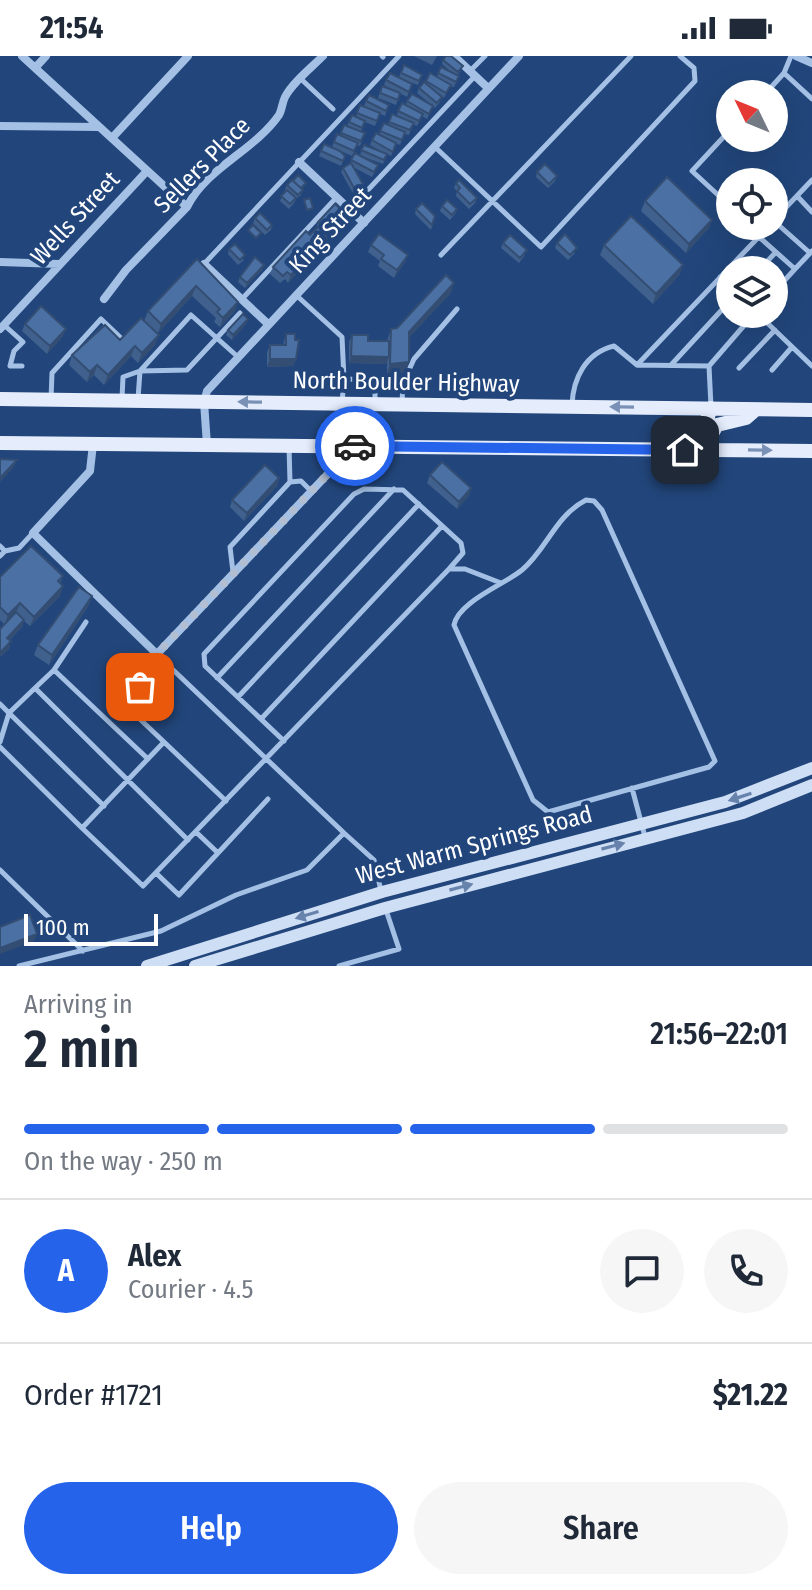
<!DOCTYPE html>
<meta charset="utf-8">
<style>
body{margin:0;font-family:"Fira Sans Condensed",sans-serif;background:#f6f6f7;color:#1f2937;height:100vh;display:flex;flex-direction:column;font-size:30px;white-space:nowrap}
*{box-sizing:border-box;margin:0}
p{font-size:26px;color:#747a83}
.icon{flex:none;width:44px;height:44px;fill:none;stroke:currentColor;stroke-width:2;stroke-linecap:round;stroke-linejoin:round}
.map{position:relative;height:910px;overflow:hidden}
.drawer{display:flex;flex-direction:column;background:#fff;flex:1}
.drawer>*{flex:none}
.needle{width:52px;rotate:313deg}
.fabs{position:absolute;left:716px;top:24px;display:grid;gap:16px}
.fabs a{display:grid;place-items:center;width:72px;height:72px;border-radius:50%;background:#fff;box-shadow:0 8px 32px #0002;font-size:40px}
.scale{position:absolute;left:24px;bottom:20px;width:134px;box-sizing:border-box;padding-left:8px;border:4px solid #fff;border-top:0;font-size:22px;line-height:28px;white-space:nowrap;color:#fff;-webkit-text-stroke:6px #22467b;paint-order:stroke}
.pin{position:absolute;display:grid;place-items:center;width:68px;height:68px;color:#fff;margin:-34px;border-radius:16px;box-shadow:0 4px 12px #0006}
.courier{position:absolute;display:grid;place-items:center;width:80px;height:80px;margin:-40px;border:6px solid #2563eb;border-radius:50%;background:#fff;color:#222;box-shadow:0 2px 10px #0007}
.head em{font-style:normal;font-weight:600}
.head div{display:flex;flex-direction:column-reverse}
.head{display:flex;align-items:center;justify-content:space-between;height:136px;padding:0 24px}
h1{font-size:52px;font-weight:600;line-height:60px}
.bar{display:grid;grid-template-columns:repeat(4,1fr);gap:12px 8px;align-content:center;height:96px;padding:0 24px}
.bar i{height:10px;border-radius:6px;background:#e0e1e3}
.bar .selected{background:#2563eb}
.bar p{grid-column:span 4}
.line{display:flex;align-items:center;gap:20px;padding:0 24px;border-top:2px solid #e0e1e3}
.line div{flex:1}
.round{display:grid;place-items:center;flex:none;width:84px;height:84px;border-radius:42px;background:#f6f6f7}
.button{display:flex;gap:16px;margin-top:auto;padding:16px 24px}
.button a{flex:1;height:92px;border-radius:48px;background:#2563eb;color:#fff;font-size:32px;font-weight:600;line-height:92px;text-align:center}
.button a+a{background:#f6f6f7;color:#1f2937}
.status{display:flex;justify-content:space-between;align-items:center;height:56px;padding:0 40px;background:#fff;direction:ltr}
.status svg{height:22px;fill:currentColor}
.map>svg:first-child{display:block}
</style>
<div class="status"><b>21:54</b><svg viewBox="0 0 49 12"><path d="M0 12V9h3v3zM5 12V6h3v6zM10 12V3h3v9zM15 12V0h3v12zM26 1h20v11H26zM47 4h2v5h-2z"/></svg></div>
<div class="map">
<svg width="812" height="910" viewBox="0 0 812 910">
<rect width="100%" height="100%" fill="#22467b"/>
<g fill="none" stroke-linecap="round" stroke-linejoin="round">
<path stroke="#a4c0e5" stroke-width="5" d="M382,0l1,1
M470,15l15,-15
M784,17l28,26
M301,23l32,30
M765,38l19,-21 7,-17
M730,74l-38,41 38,35
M435,91l106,100 154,-166 -1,-13 -14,-12
M797,140l15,16
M350,153l125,-133
M774,164l38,-40
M774,165l36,32
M759,181l36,32 17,-18
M441,199l190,-199
M204,208l195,-208
M759,214l17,-18
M720,221l10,10
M774,236l21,-23
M296,239l46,42 2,42
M242,243l94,-101
M758,258l54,52
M4,269l19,17 -9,9 -4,15h12
M671,309l59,-64
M709,310l-72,-1 132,-139
M739,312l36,-38
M772,314l20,-23
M387,327h16l-1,20
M403,327l11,-24 43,-50
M122,342l1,-21 17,-6 47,-1 53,-57
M51,343l1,-26 49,-54 21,20
M138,343l2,-28 51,-56 47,42
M342,347l2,-24 31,1v23
M572,349c1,-26 13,-52 42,-59l23,19
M711,351l-2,-41 45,-52
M290,426l11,-1 11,11
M586,444l8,1 8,9 113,251 -6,6 -161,45 -15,-12 -79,-175c4,-23 51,-41 68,-55 25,-21 33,-54 64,-70z
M0,490l5,5 -5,5
M5,495l14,-3 14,-15
M450,513h15l36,14
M233,516l-3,-25 60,-65 -1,-36
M86,566l-32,48 94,89
M169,610l175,167
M54,614l-19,18 153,152
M217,622l177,-189
M35,632l-26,25 95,93
M238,641l181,-193
M0,648l9,9 -9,29
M261,663l181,-193
M164,686l-40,-38 41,-42
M0,691l82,81
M632,732l13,49
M226,745l-62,-59 -82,86 61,58 306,-317 14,-16 -2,-10 -58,-53 -39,-1 -10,5 -150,160 1,12 79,75
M196,776l22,21 50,-54
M0,814l83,81
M157,818l22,21 39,-42
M19,910l142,-35 75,-36 71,-25 37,-37 30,27 7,31
M339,910l60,-17 -13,-39"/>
<path stroke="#a4c0e5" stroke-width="8" d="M22,0l165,151
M454,0l34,32
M796,0l16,7
M35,12l11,-12
M0,70l99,1
M112,82l76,-82
M299,106l65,61
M0,206l59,2
M204,208l64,60
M104,243l22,-29 61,-63c19,-39 67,-56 92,-92 3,-5 3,-12 6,-18 7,-14 26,-29 38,-41
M0,273l147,-158
M93,388l-3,27 -57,62 136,133
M207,389l-3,-43 3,-11 312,-335
M157,598l185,-195 1,-13"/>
<path stroke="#cedef5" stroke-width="12" d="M147,910l235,-74 343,-90 87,-34
M195,910l190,-58 358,-95 69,-28"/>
<path stroke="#e5edfd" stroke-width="14" d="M0,343l812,11
M710,381l7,-12 29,-7 8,-7
M0,387l812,8
M675,390l28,-15 8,-23"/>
</g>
<path fill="#40608d" d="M414,0h23l-5,9z
M443,4l18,11 -4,4 2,1 -5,11 -4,-1 -6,12 -8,-5 4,9 -5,6 -2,-2 -6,13 -5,-3 -5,10 -4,-2 -4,11 -5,-1 -4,11 -7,-3 3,1 -5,13 -4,-2 -4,10 -22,-8 15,14 -4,7 -19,-10 8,22 -8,4 -12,-21 2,-4 7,-4 5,-11 5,2 4,-10 20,8 -14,-8 2,-5 7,-5 5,-12 4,2 4,-11 5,2 1,-5 8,-6 1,-4 26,5 -16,-13 2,-5 6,-5 5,-10 7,4 4,-10 10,5 -9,-8z
M404,9l18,10 -4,10 -16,-6 10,5 -5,13 -23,-12 2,-5 13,-3z
M382,30l18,7 -4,12 -18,-7z
M369,39l20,10 -4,11 -5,-2 -5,12 -10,-4 -4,10 2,6 -3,8 -3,-1 -5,11 -20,-9 5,-13 3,2 4,-11 3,1 5,-11 4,2 4,-12 4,1z
M324,88l21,12 -4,10 -22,-10z
M537,116l20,4 -2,5 -7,7 -12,-11z
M456,127l21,15 -2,5 -6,6 -13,-13 1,-5 -3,-3z
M287,129h18l-3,4 -1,6 -5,4 -2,4 -5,6 -9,-8z
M645,145l67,19 -4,9 -22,24 -45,-42z
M442,150l15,3 -2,5 -5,6 -10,-9z
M416,153l19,7 -4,14 -16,-16z
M344,156l-1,5 -13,14 -2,8 -13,10 -3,8 -24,26 -3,-4 -5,4 -10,-9 3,-7 37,-32 8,-7 -1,-2 1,-4z
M255,162l17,7 -1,5 -6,5 -12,-12z
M503,187l22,12 -6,8 -18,-15z
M557,187l18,10 -7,7 -13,-12z
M371,189l37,10 -3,7 -11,16 -16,-12 2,-5 -12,-9z
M604,189l76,29 -27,30 -53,-49z
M229,193l15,11 -6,5 -10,-11z
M197,203l38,52 -15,16 -6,-5 2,-4 -24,-22 -34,37 -14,-12 4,-10z
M264,209l-2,5 -17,18 -7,-6 2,-5z
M451,237l-42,44 -3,35 -19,2v-13l-1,3 -37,-1v-21l3,-7 16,6h19l4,-12 6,-1z
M248,263l-2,5 -14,16 -6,-5 2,-5z
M25,268l38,12 -16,18 -25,-23z
M286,278l10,25 -3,7 -26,1v-15l3,-7h13z
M120,284l35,5 -17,18 -7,-7 -27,29 -10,-10 -7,7 -18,-17 3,-10z
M430,419l39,21 -12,13 -30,-26z
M279,422l-2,8 -33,35 -14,-14 2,-7z
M63,520l-3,7v13l-30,30 -6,-5 -2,6 -12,13 -1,9 -9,8v-28l5,-4 -5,-5v-43z
M92,540l-3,9 -40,60 -15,-10 4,-10z"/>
<path fill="#344e73" d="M363,128l-2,5 -8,4 1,-5z
M344,156l-1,5 -14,16 1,-2 -2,8 -19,15 3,-8z
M712,164l-4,9 -22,24 3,-9z
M315,194l-3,7 -24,26 3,-8z
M408,199l-3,7 -11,16 3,-8z
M264,209l-2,5 -17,18 2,-5z
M683,209l-3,9 -27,30 3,-10z
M454,227l-3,10 -45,48 3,-9z
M196,230l-4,10 -34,37 3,-9z
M238,246l-3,9 -15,16 3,-9z
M248,263l-2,5 -14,16 1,-5z
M66,273l-3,7 -16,18 3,-8z
M159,279l-4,10 -17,18 4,-10z
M135,290l-4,10 -27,29 4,-10z
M351,300l38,1 -3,7 -37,-1z
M270,303h26l-3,7 -26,1z
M409,306l-3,10 -19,2 3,-10z
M97,309l-3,10 -7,7 3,-10z
M17,404l-3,7 -14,15v-4z
M279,422l-2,8 -33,35 3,-8z
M471,432l-2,8 -12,13 2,-7z
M63,530l-3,10 -30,30 4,-9z
M92,540l-3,9 -40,60 3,-10z
M20,547l-4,10 -11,12 3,-10z
M24,564l-2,7 -17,18 2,-7z
M11,585l-2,8 -9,8v-4z
M37,878l-3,7 -34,13v-6z"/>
<path fill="#4b70a4" stroke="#344e73" stroke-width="2" d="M446,0h5l12,10 -5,6 -15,-12z
M404,9l18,10 -3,6 -18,-8z
M441,11l18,9 -3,6 -18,-9z
M390,17l22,11 -3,8 -23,-12z
M430,17l21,12 -5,8 -20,-12z
M424,26l18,15 -5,6 -18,-15z
M382,30l18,7 -2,7 -18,-7z
M412,38l21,12 -4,8 -22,-13z
M369,39l20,10 -3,6 -20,-10z
M402,47l21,11 -4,7 -21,-10z
M360,49l20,8 -3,8 -20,-8z
M392,58l22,9 -4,7 -21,-8z
M352,59l13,6 -3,7 -13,-6z
M384,67l21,9 -3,8 -22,-9z
M344,69l21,8 -4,8 -20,-8z
M376,77l20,10 -3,9 -21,-12z
M337,78l21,9 -4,8 -20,-9z
M324,88l16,7 5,5 -2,5 -22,-10z
M364,89l23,9 -3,6 -23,-10z
M355,97l23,12 -4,7 -23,-12z
M351,107l12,21 -9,4 -11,-20z
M545,108l12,12 -8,8 -12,-12z
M298,119l8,8 -5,5 -8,-7z
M667,121l45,43 -23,24 -44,-43z
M292,124l11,10 -5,5 -11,-10z
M459,124l18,18 -7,6 -13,-13 3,-3 -4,-5z
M287,134l9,8 -6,6 -9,-8z
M310,142l3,10 -6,2 -3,-10z
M447,144l10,9 -5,6 -10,-9z
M422,147l13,13 -3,9 -16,-16z
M335,148l9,8 -15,18 -11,-8z
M260,157l12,12 -5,5 -12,-12z
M631,160l52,49 -27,29 -52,-49z
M322,167l8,8 -18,15 3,4 -24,25 -4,-3 -4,4 -10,-9 33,-36 4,4z
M253,169l8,8 -5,5 -8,-8z
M379,178l29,21 -11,15 -16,-11 3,-4 -13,-10z
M565,178l12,14 -7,7 -13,-12z
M510,179l17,15 -7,8 -17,-15z
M235,188l10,11 -5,5 -11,-11z
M255,201l9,8 -17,18 -7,-6z
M197,203l41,43 -15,16 -6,-6 3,-3 -24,-23 -35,38 -13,-13z
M446,219l8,8 -45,49v30l-19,2 1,-35 6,-1z
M41,250l25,23 -16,17 -25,-22z
M243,258l5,5 -15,16 -5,-5z
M141,262l18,17 -17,18 -7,-7 -27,29 -11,-10 -7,7 -18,-17 33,-30 15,15z
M286,278h9v6h4l-3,19h-26v-14h16z
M352,279h16v6h21v16l-38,-1z
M0,403l17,1 -17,18z
M442,406l29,26 -12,14 -29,-27z
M265,409l14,13 -32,35 -15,-13z
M31,490l32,30 -5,5 5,5 -29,31 -14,-14 -12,12 -8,-8v-30z
M79,531l13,9 -40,59 -14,-10z
M16,556l8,8 -17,18 4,3 -11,12v-24z
M30,859l7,19 -37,14v-21z"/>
<defs><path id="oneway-solid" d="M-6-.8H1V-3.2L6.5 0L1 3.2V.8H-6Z" transform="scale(2)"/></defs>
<g fill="#7a91b6">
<use href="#oneway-solid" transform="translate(250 346) rotate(-179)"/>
<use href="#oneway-solid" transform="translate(622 351) rotate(-179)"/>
<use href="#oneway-solid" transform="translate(760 394) rotate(1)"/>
</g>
<g fill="#6783ac">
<use href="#oneway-solid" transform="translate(740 741) rotate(162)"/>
<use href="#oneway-solid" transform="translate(613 790) rotate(-15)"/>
<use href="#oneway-solid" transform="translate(461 831) rotate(-15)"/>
<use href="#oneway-solid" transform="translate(307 859) rotate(163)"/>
</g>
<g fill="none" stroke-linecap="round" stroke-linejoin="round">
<path stroke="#b2bed1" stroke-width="8" stroke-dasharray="0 14.4" d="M140,631l25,-25 -8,-8 185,-195 1,-13h12"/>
<path stroke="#2563eb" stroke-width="10" d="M355,390l330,4"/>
</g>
<g text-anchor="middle" stroke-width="8" stroke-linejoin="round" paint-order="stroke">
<g font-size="24" fill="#fff" stroke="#22467b">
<text transform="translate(202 109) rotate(-45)" y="8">Sellers Place</text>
<text transform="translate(75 162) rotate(-47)" y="8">Wells Street</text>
<text transform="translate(330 174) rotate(-47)" y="8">King Street</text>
<text transform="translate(406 326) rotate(1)" y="8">North Boulder Highway</text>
<text transform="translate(474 789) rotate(-15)" y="8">West Warm Springs Road</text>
</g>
</g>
</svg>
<div class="fabs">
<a><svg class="needle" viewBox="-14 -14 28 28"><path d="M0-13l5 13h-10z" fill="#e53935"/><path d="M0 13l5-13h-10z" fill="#747a83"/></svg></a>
<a><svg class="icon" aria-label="locate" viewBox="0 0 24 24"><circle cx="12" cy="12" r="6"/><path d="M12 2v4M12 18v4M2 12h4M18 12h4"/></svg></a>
<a><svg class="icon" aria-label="layers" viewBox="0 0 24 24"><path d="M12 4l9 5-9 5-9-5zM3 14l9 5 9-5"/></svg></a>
</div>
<div class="scale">100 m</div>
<div class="pin" style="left:140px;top:631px;background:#ea580c"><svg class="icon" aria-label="bag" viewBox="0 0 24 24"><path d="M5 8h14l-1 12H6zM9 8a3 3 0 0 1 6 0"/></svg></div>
<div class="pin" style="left:685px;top:394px;background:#1f2937"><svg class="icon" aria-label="home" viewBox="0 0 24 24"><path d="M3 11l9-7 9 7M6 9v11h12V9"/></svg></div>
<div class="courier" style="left:355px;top:390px"><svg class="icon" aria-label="car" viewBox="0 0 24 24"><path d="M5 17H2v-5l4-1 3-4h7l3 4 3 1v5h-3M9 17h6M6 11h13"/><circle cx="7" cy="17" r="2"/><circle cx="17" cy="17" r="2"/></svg></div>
</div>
<section class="drawer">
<div class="head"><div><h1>2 min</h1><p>Arriving in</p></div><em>21:56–22:01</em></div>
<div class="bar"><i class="selected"></i><i class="selected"></i><i class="selected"></i><i></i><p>On the way · 250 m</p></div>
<div class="line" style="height:144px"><b class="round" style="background:#2563eb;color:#fff">A</b><div><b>Alex</b><p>Courier · 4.5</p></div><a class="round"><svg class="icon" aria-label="chat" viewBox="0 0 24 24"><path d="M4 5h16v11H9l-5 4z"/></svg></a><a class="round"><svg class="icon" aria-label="phone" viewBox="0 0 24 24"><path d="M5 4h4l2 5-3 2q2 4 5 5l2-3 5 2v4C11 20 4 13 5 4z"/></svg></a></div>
<div class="line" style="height:104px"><div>Order #1721</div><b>$21.22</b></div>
<div class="button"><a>Help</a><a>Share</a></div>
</section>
